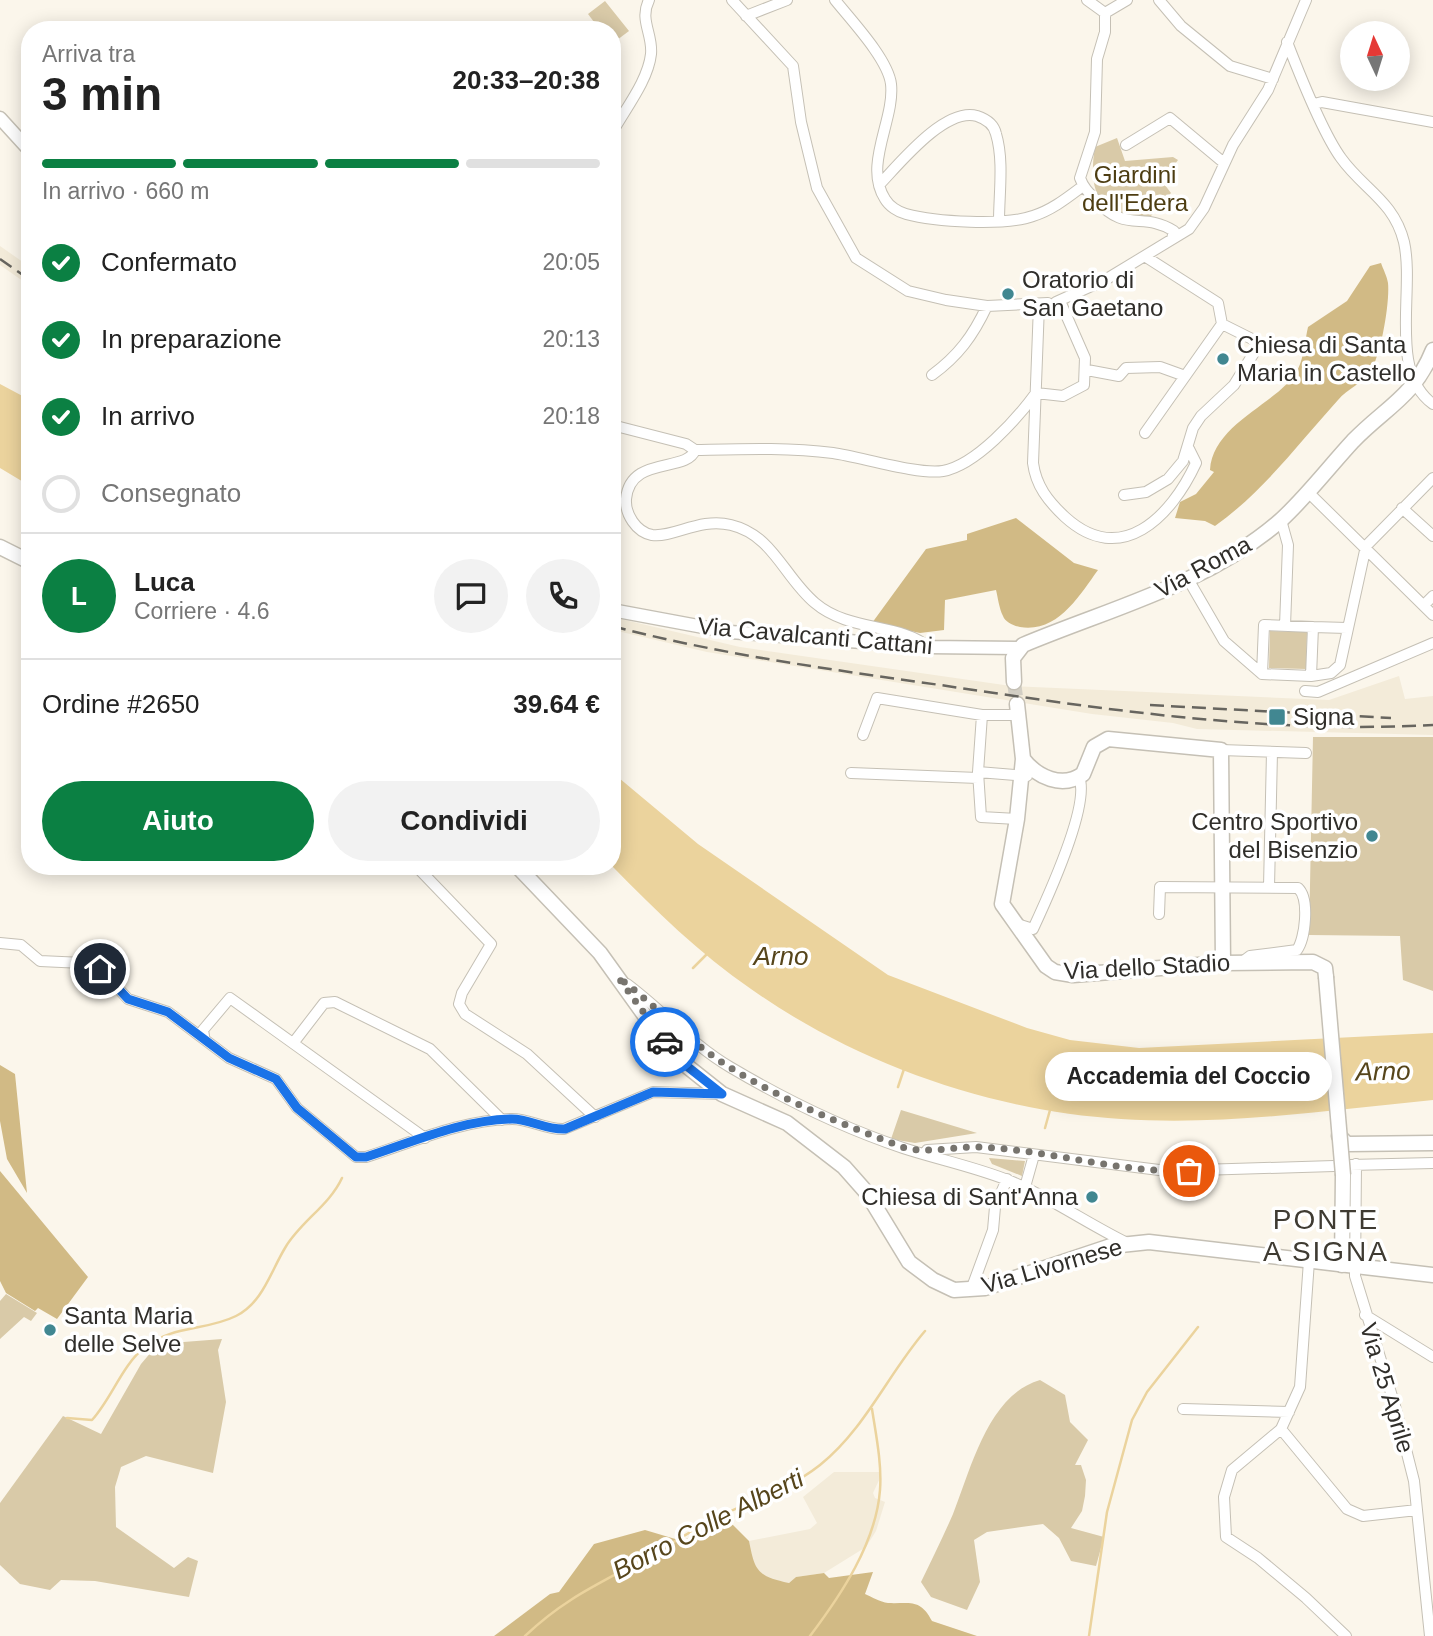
<!DOCTYPE html>
<html lang="it">
<meta charset="utf-8">
<style>
body{margin:0;font-family:Arial,sans-serif;background:#f2f2f2;color:#222;height:100vh;display:flex;flex-direction:column;font-size:26px;white-space:nowrap}
*{box-sizing:border-box;margin:0}
p{font-size:23px;color:#767676}
.icon{flex:none;width:38px;height:38px;fill:none;stroke:currentColor;stroke-width:2;stroke-linecap:round;stroke-linejoin:round}
.map{position:relative;flex:1;overflow:hidden}
.panel{position:absolute;left:21px;top:21px;width:600px;height:854px;display:flex;flex-direction:column;background:#fff;border-radius:28px;box-shadow:0 4px 18px #0003}
.panel>*{flex:none}
.needle{width:46px;rotate:356deg}
.tools{position:absolute;left:1340px;top:21px;display:grid;gap:14px}
.tools a{display:grid;place-items:center;width:70px;height:70px;border-radius:50%;background:#fff;box-shadow:0 4px 18px #0003;font-size:35px}
.pin{position:absolute;display:grid;place-items:center;width:60px;height:60px;color:#fff;margin:-30px;border:4px solid #fff;border-radius:50%;box-shadow:0 2px 7px #0007}
.courier{position:absolute;display:grid;place-items:center;width:70px;height:70px;margin:-35px;border:5px solid #1a73e8;border-radius:50%;background:#fff;color:#222;box-shadow:0 2px 9px #0007}
.bubble{position:absolute;height:49px;border-radius:24px;background:#fff;box-shadow:0 4px 18px #0003;font-size:23px;font-weight:600;line-height:49px;text-align:center}
.headline em{font-style:normal;font-weight:600}
.headline div{display:flex;flex-direction:column-reverse}
.headline{display:flex;align-items:center;justify-content:space-between;height:119px;padding:0 21px}
h1{font-size:46px;font-weight:600;line-height:52px}
.bar{display:grid;grid-template-columns:repeat(4,1fr);gap:10px 7px;align-content:center;height:84px;padding:0 21px}
.bar i{height:9px;border-radius:5px;background:#e0e0e0}
.bar .on{background:#0b8043}
.bar p{grid-column:span 4}
.line{display:flex;align-items:center;gap:18px;padding:0 21px;border-top:2px solid #e0e0e0}
.line div{flex:1}
.round{display:grid;place-items:center;flex:none;width:74px;height:74px;border-radius:37px;background:#f2f2f2}
ol{padding:0 21px;list-style:none}
li{display:flex;align-items:center;gap:21px;height:77px}
li p{margin-inline-start:auto}
li .icon{padding:7px;border-radius:50%;background:#0b8043;color:#fff;stroke-width:4}
li:last-child{color:#767676}
li i{width:38px;height:38px;border:4px solid #e0e0e0;border-radius:50%}
.action{display:flex;gap:14px;margin-top:auto;padding:14px 21px}
.action a{flex:1;height:80px;border-radius:42px;background:#0b8043;color:#fff;font-size:28px;font-weight:600;line-height:80px;text-align:center}
.action a+a{background:#f2f2f2;color:#222}
.map>svg:first-child{display:block}
</style>
<div class="map">
<svg width="1433" height="1636" viewBox="0 0 1433 1636">
<rect width="100%" height="100%" fill="#fbf6eb"/>
<path fill="#f3ebd9" d="M0,246l30,21v19l-30,-21z
M612,617l128,30 271,39 318,14 70,-24 6,23 28,-3v39l-236,-6 -24,-6 -81,-9 -385,-62 -94,-22z
M834,1472h45l2,4 -8,17 2,5 10,4 -9,29 -10,16 -42,26 -28,4 -7,6 -18,-4 -13,-8 -9,-18v-12l61,-12 7,-6 -14,-26z"/>
<path fill="#d9caa8" d="M605,1l24,30 -16,12 -1,-13h-12l-12,-16z
M1117,138l8,23 48,-4 5,3 -16,21 9,12 -20,23c-50,3 -64,-21 -56,-69z
M1270,631l37,1 -1,37 -37,-1z
M1313,737h120v254l-30,-11 -3,-44 -91,-1z
M901,1110l76,23 -62,10 -24,-4z
M989,1158l36,3 -3,15 -30,-12z
M6,1294l31,19 -6,8 -7,-4 -24,22v-38z
M222,1339l-4,11 8,52 -13,71 -67,-17 -25,11 -6,20 1,40 58,41 14,-11 10,4 -9,36 -94,-16 -34,-1 -11,10 -30,-6 -20,-19v-62l63,-87 38,18 40,-70 17,-20z
M1040,1380l25,15 5,27 18,18 -13,25h6l5,15 -1,16 -3,15 -11,17 33,9 -8,29 -25,-5 -12,-23 -16,-14 -56,8 -13,8 6,42 -13,28 -36,-13 -10,-15c11,-23 22,-45 32,-68 18,-45 35,-119 87,-134z"/>
<path fill="#d1ba85" d="M1381,263c2,6 6,13 7,20 2,19 -7,73 -18,89 -7,11 -23,17 -32,28 -40,44 -74,91 -123,126l-10,-5 -30,-3 5,-16 16,-8 18,-22 -4,-2c3,-48 71,-67 88,-101 6,-12 7,-29 10,-42l39,-26 23,-35z
M1016,518l58,45 24,7c-19,26 -40,63 -78,57 -6,-1 -15,-5 -17,-11 -4,-8 -5,-18 -7,-26l-51,10 -1,30 -24,3 -48,-10 54,-74 41,-9v-6z
M0,1065l15,9 12,119 -20,-34 -7,-38z
M0,1171l88,106 -31,42 -19,-11 -3,3 -29,-18 -6,-12z
M721,1513l28,28c6,30 8,35 40,42l7,-6 28,-4 5,5 44,-6 -8,22c7,3 15,8 23,9 22,1 32,-5 44,18l45,15h-483l56,-42 9,-2 35,-48 51,-14 37,11 25,-12z"/>
<path fill="#ebd39d" d="M0,384l30,16v86l-30,-18z
M613,773l85,71 190,131 139,53 43,12 69,8 294,-15v67c-103,10 -208,26 -312,19 -129,-8 -264,-55 -370,-130 -51,-35 -96,-79 -139,-123z"/>
<g fill="none" stroke-linecap="round" stroke-linejoin="round">
<path stroke="#ebd39d" stroke-width="2.5" d="M693,968l13,-13
M898,1087l6,-18
M1045,1128l5,-18
M67,1418l25,2c20,-22 30,-55 53,-73 28,-22 61,-16 91,-31 27,-14 34,-43 49,-68 15,-26 44,-42 57,-70
M525,1636c40,-38 74,-52 121,-78 24,-13 46,-28 70,-40 36,-18 71,-27 104,-53 45,-36 68,-91 105,-134
M810,1636c31,-41 66,-93 70,-146 2,-26 -4,-55 -8,-81
M1089,1636l18,-124 25,-92 15,-28 51,-65"/>
<path stroke="#d2cec4" stroke-width="14" stroke-dasharray="14 7" stroke-linecap="butt" d="M1014,682l3,22"/>
<defs>
<path id="minor" d="M732,0l61,66 8,56 16,66 39,70 52,33 38,9 41,6 61,-3
M835,0c16,20 53,59 56,84 4,36 -28,81 -6,115 4,7 13,13 21,15 29,8 99,12 127,2 19,-6 34,-18 50,-30
M1087,0l18,13
M1159,0l22,26 49,40 43,13
M1105,13v19l-8,27 -2,73 -15,46c3,9 9,15 16,22 30,34 46,11 78,31l-2,8
M1105,13l22,-13
M746,16l41,-16
M1287,42c12,31 35,90 54,116 22,31 53,43 63,84 11,49 -16,130 29,162
M1314,104l8,-2 111,20
M612,133c13,-24 36,-52 39,-79 2,-20 -12,-34 -2,-54
M1126,145l44,-27 54,45
M879,185c21,-22 66,-78 98,-69 9,3 17,8 19,18 8,26 3,60 3,87
M1146,257l72,46 4,21
M1056,302l49,-22 84,-51 15,-21 29,-63 35,-55 38,-90
M1039,305l-6,158c3,23 15,38 32,54 56,51 106,0 131,-54l-7,-14
M1087,370l32,6 7,-8 34,-1 25,9
M932,375c26,-19 41,-39 55,-69
M1036,393l27,3 21,-11 1,-27 -25,-57
M612,425l74,19 9,6
M1145,433l77,-109
M1308,492l125,123
M1124,495l22,-3 22,-13 15,-18 10,-33 8,-12 33,-31 26,-42 -38,-19
M1402,508l31,28
M1281,520l7,25 -3,81
M1188,579l36,62 38,33
M1424,605l9,-9
M1264,625l49,2 -2,49 -49,-2z
M1313,627l34,1
M928,647c-28,-24 -79,-15 -113,-44 -31,-26 -42,-68 -84,-78 -31,-8 -57,13 -79,10 -16,-3 -27,-21 -26,-36 4,-44 61,-26 69,-49 45,-1 92,-3 138,3 28,4 85,22 110,18 33,-6 74,-52 93,-78
M1311,676l20,-3 9,-8 26,-119 67,-68
M1305,691l13,1 115,-49
M863,735l14,-37 105,17h36
M1221,750l85,3
M978,772l4,-57
M851,773l127,5
M1017,819l-36,-2 -3,-45 49,4
M416,866l75,78 -29,49 -3,11 6,10 62,40 68,63
M1269,887l3,-135
M1159,914l1,-27 138,1c12,11 7,51 -1,62l-47,6 -8,6
M1017,924l16,5c13,-28 58,-125 46,-152
M0,943l21,2 19,16 43,2 17,6 28,30 40,13 61,46 47,21 21,29 59,49h10c47,-15 95,-37 146,-38 18,0 34,11 52,10l89,-37 69,2
M627,984c35,26 64,60 103,83 54,32 113,61 173,81 34,11 68,18 102,31 42,16 81,44 122,64
M204,1036l-1,-6 27,-32 195,140
M294,1042l30,-39 11,-1 95,47 72,71
M927,1150l49,-3 191,24 167,-5
M1356,1164l-1,112 40,130 19,75 16,155
M1350,1165l83,-2
M1025,1187l9,-32
M1309,1261l-9,126 -19,42 -49,41 -8,27 2,40 32,21 48,40 40,38
M971,1290l22,-60 2,-23 12,-28
M1365,1315l68,42
M1183,1409l106,3
M1281,1429l66,80 16,7 54,-6"/>
<path id="tertiary" d="M0,118l30,33
M612,610l118,22 198,15 91,1"/>
<path id="secondary" d="M1014,682l-1,-24 10,-13c88,-37 185,-61 258,-125 26,-24 48,-53 72,-79 33,-34 61,-44 80,-91
M1017,704l6,55 -6,60 -15,85 44,62 9,6 18,3 150,-12 90,-1 12,6 1,9
M1023,759c14,18 39,30 60,15l11,-27 14,-8 113,11 2,213
M1339,1136l8,8 86,-1
M1342,1265l1,-90"/>
<path id="primary" d="M0,547l30,15
M517,866l83,87 61,85 27,29 34,27 65,29 57,44 23,26 42,69 24,18 21,10 31,-2 126,-42 38,-4 284,33"/>
</defs>
<use href="#minor" stroke="#c5c0b5" stroke-width="12"/>
<use href="#tertiary" stroke="#c5c0b5" stroke-width="15"/>
<use href="#secondary" stroke="#c5c0b5" stroke-width="17"/>
<use href="#primary" stroke="#c5c0b5" stroke-width="17"/>
<use href="#minor" stroke="#fff" stroke-width="10"/>
<use href="#tertiary" stroke="#fff" stroke-width="12"/>
<use href="#secondary" stroke="#fff" stroke-width="14"/>
<use href="#primary" stroke="#fff" stroke-width="14"/>
<path stroke="#67655f" stroke-width="2.5" stroke-dasharray="14 7" stroke-linecap="butt" d="M0,259l30,21
M612,626c110,29 223,44 335,60 160,24 323,48 486,39
M1150,705l241,13"/>
<defs>
<path id="secondary-bridge" d="M1326,977l17,198"/>
</defs>
<use href="#secondary-bridge" stroke="#c5c0b5" stroke-width="17" stroke-linecap="butt"/>
<use href="#secondary-bridge" stroke="#fff" stroke-width="14"/>
</g>
<g fill="none" stroke-linecap="round" stroke-linejoin="round">
<path stroke="#77746e" stroke-width="7" stroke-dasharray="0 12.6" d="M665,1042l-47,-65c37,28 69,63 108,88 55,35 116,59 176,82 24,7 49,0 74,0 71,2 141,26 213,24"/>
<path stroke="#1a73e8" stroke-width="9" d="M100,969l28,30 40,13 61,46 47,21 21,29 59,49h10c47,-15 95,-37 146,-38 18,0 34,11 53,10l88,-37 69,2 -34,-27 -23,-25"/>
</g>
<g fill="#418791" stroke="#fff" stroke-width="2.5">
<circle cx="1008" cy="294" r="7"/>
<circle cx="1223" cy="359" r="7"/>
<rect x="1268" y="708" width="18" height="18" rx="3.5"/>
<circle cx="1372" cy="836" r="7"/>
<circle cx="1092" cy="1197" r="7"/>
<circle cx="50" cy="1330" r="7"/>
</g>
<g text-anchor="middle" stroke-width="7" stroke-linejoin="round" paint-order="stroke">
<g font-size="24" fill="#4d3d12" stroke="#fff">
<text x="1135" y="183">Giardini<tspan x="1135" dy="28">dell'Edera</tspan></text>
</g>
<g font-size="24" fill="#302e2a" stroke="#fff" text-anchor="start">
<text x="1022" y="288">Oratorio di<tspan x="1022" dy="28">San Gaetano</tspan></text>
<text x="1237" y="353">Chiesa di Santa<tspan x="1237" dy="28">Maria in Castello</tspan></text>
<text x="1293" y="725">Signa</text>
<text x="1358" y="830" text-anchor="end">Centro Sportivo<tspan x="1358" dy="28">del Bisenzio</tspan></text>
<text x="1078" y="1205" text-anchor="end">Chiesa di Sant'Anna</text>
<text x="64" y="1324">Santa Maria<tspan x="64" dy="28">delle Selve</tspan></text>
</g>
<g font-size="24" fill="#302e2a" stroke="#fff">
<text transform="translate(1203 567) rotate(-28)" y="8">Via Roma</text>
<text transform="translate(815 636) rotate(5)" y="8">Via Cavalcanti Cattani</text>
<text transform="translate(1147 967) rotate(-3)" y="8">Via dello Stadio</text>
<text transform="translate(1052 1266) rotate(-16)" y="8">Via Livornese</text>
<text transform="translate(1387 1388) rotate(73)" y="8">Via 25 Aprile</text>
</g>
<g font-size="26" font-style="italic" fill="#56451b" stroke="#fff">
<text x="781" y="965">Arno</text>
<text transform="translate(1383 1071) rotate(-1)" y="9">Arno</text>
<text transform="translate(708 1524) rotate(-27)" y="9">Borro Colle Alberti</text>
</g>
<g font-size="28" letter-spacing="2" fill="#3f3b32" stroke="#fff">
<text x="1326" y="1229">PONTE<tspan x="1326" dy="32">A SIGNA</tspan></text>
</g>
</g>
</svg>
<div class="tools">
<a><svg class="needle" viewBox="-14 -14 28 28"><path d="M0-13l5 13h-10z" fill="#e53935"/><path d="M0 13l5-13h-10z" fill="#767676"/></svg></a>
</div>
<div class="pin" style="left:1189px;top:1171px;background:#ea580c"><svg class="icon" aria-label="bag" viewBox="0 0 24 24"><path d="M5 8h14l-1 12H6zM9 8a3 3 0 0 1 6 0"/></svg></div>
<div class="pin" style="left:100px;top:969px;background:#1f2937"><svg class="icon" aria-label="home" viewBox="0 0 24 24"><path d="M3 11l9-7 9 7M6 9v11h12V9"/></svg></div>
<div class="courier" style="left:665px;top:1042px"><svg class="icon" aria-label="car" viewBox="0 0 24 24"><path d="M5 17H2v-5l4-1 3-4h7l3 4 3 1v5h-3M9 17h6M6 11h13"/><circle cx="7" cy="17" r="2"/><circle cx="17" cy="17" r="2"/></svg></div>
<div class="bubble" style="left:1045px;top:1052px;width:287px">Accademia del Coccio</div>
<section class="panel">
<div class="headline"><div><h1>3 min</h1><p>Arriva tra</p></div><em>20:33–20:38</em></div>
<div class="bar"><i class="on"></i><i class="on"></i><i class="on"></i><i></i><p>In arrivo · 660 m</p></div>
<ol>
<li><svg class="icon" aria-label="check" viewBox="0 0 24 24"><path d="M5 12l5 5 9-10"/></svg>Confermato<p>20:05</p></li>
<li><svg class="icon" aria-label="check" viewBox="0 0 24 24"><path d="M5 12l5 5 9-10"/></svg>In preparazione<p>20:13</p></li>
<li><svg class="icon" aria-label="check" viewBox="0 0 24 24"><path d="M5 12l5 5 9-10"/></svg>In arrivo<p>20:18</p></li>
<li><i></i>Consegnato</li>
</ol>
<div class="line" style="height:126px"><b class="round" style="background:#0b8043;color:#fff">L</b><div><b>Luca</b><p>Corriere · 4.6</p></div><a class="round"><svg class="icon" aria-label="chat" viewBox="0 0 24 24"><path d="M4 5h16v11H9l-5 4z"/></svg></a><a class="round"><svg class="icon" aria-label="phone" viewBox="0 0 24 24"><path d="M5 4h4l2 5-3 2q2 4 5 5l2-3 5 2v4C11 20 4 13 5 4z"/></svg></a></div>
<div class="line" style="height:91px"><div>Ordine #2650</div><b>39.64 €</b></div>
<div class="action"><a>Aiuto</a><a>Condividi</a></div>
</section>
</div>
